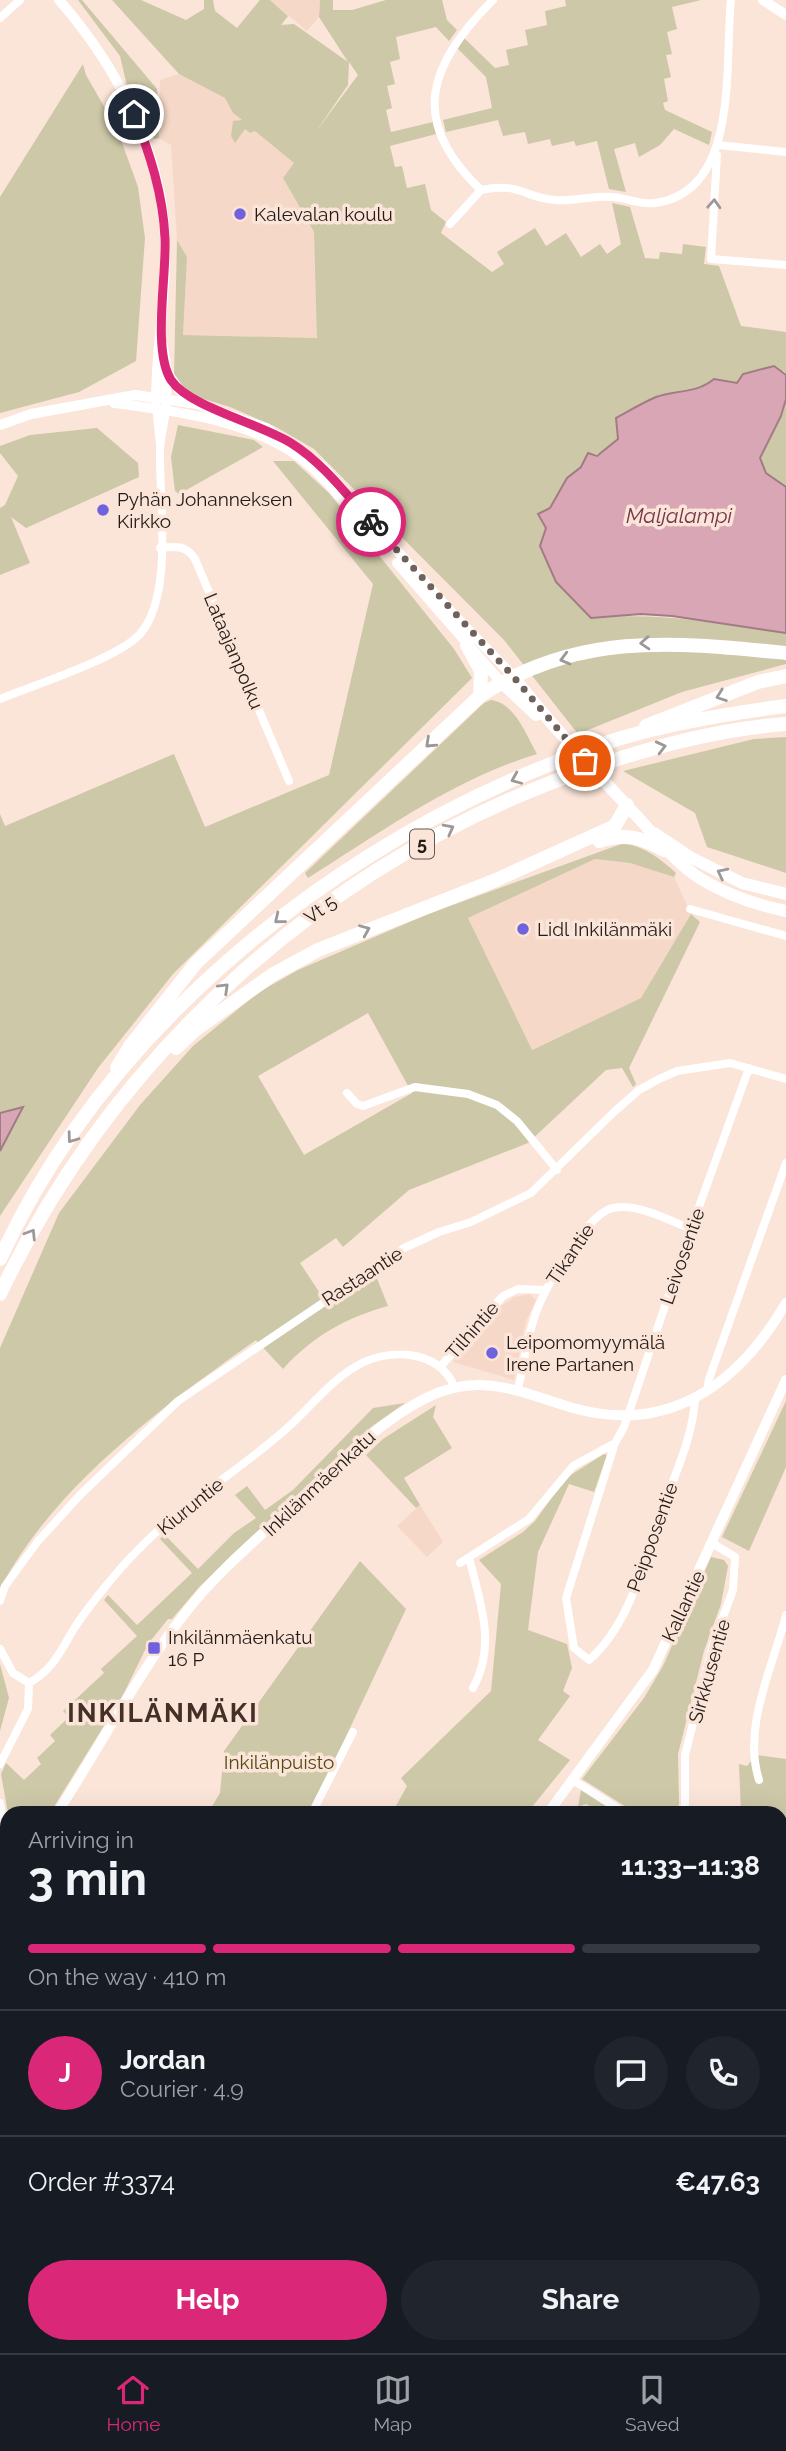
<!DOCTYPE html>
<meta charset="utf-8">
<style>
body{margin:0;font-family:Raleway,sans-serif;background:#20242c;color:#f1f3f6;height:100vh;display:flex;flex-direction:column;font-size:26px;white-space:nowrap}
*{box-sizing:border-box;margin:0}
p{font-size:23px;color:#9ea1a6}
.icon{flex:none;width:38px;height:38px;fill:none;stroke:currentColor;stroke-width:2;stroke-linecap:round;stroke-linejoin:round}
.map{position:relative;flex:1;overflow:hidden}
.panel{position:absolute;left:0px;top:1806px;width:788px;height:548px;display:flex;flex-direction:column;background:#171b24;border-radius:21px 21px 0 0;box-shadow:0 7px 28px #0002}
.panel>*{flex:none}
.pin{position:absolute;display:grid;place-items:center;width:60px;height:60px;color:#fff;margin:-30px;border:4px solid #fff;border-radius:50%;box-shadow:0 2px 7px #0007}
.courier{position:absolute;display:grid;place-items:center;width:70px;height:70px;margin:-35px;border:5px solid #db2777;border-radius:50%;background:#fff;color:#222;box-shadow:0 2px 9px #0007}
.headline em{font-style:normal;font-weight:700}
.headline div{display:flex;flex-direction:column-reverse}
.headline{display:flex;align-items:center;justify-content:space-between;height:119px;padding:0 28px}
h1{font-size:46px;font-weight:700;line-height:52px}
.bar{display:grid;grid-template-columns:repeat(4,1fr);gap:10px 7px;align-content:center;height:84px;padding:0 28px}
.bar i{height:9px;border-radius:5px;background:#363941}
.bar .selected{background:#db2777}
.bar p{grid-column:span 4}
.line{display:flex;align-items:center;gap:18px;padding:0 28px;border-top:2px solid #363941}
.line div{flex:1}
.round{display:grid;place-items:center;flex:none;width:74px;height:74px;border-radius:37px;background:#20242c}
.cta{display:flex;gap:14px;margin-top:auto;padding:14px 28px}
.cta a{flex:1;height:80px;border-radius:42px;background:#db2777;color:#fff;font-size:28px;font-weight:700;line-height:80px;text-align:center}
.cta a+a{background:#20242c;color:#f1f3f6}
.tabs{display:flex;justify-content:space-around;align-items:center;height:98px;border-top:2px solid #363941;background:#171b24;font-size:19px;color:#9ea1a6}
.tabs a{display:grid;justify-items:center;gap:4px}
.tabs .selected{color:#db2777}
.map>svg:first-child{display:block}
</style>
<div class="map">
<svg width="786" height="2353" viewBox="0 0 786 2353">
<rect width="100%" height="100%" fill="#fbe4d8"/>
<path fill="#f6d8c8" d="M270,0h50l-1,17 -12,14z
M179,74l46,24 8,15 61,50 -11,15 31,54 4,106 -135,-3 4,-78 -10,-17 -6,-95 -12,-7 1,-58z
M595,859l35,4 44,14 17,37 -50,84 -110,52 -63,-132z
M530,1294l6,6 -10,21 -12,59 -61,-18 45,-54 16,-11z
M420,1505l23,37 -16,15 -30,-31z"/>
<path fill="#cdc8a7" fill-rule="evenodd" d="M78,0h4l75,89 2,49 -5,1 -27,-53 -7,-30z
M112,0h29l45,20 18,-11v-9h9l2,11 22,17 23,-28h10l18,16 -7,9 13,-1 54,38 -29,-45 1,-17h13v10h19l34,-10h56l5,20 10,10 -8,11 -13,-14 -40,10 4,22 -10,3 5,22 -8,2 5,22 -6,2 5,22 42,-10 3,12 -46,12 5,21 7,-1 5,22 18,-4 6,26 15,12 -5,11 51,39 12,-8 -7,-12 38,-24 11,18 20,-13 15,24 19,-13 7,10 14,-10 -9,-41 18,4 15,51 14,1 1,-7 22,2 1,-10 23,3 -2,17 15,2 22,60 45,6v43l-2,-4 -47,12 -23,-4c-14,11 -21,9 -37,12 -26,5 -43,19 -61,37l3,10c-10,11 -16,19 -31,15l-7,14 -14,11 -9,15 -8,15 -9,38 15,36 35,36c72,-6 124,5 195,15v31l-104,28 -104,42 -74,-94 -190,-191 -38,-22 -46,-20 -43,-13 -13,-17 3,-137 10,17 -4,78 134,3 -3,-106 -31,-54 11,-15 -39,-32 -5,2 -5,-4 -10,14 -4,-7 2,-15 9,-1 -9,-7 -8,-15 -46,-24zM349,62l9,13 -43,58 33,-48z
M565,0h136l-29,7 5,22 -10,3 5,22 -6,1 5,22 -7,2 4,22 -5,2 2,7 47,22 -3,13 -35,-16 -14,16 -21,12 -4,-14 -21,6 12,43 -17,-3 -12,-48 -21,5 -2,-5 -22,5 -2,-7 -22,5 -3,-12 -22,4 -5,-16 -52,12 -3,-12 49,-12 -6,-31 -29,-29 7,-10 31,30 14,-3 -3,-15 22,-5 -3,-15 22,-5 -2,-14 21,-5z
M83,64l3,11 31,54 21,58 7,51 -9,123 -57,31 -79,21v-216z
M786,399v88l-20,-14 -6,-15z
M178,425l76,15 9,7 -84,47 -4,-3 -4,-34z
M97,428l41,35 1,14 -113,51 -15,-11 19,46 -30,12v-67l5,-3 13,-29 -18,-23v-7l30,-11z
M273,461h21l35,32 125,156 18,29 -299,296 -75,94 -98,148v-65l22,-44 -22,6v-299l5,12 169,-72 31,73 124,-52 44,-191z
M491,700c24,3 35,35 46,54 -83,25 -156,78 -229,124l-3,-5 179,-170z
M786,737v136l-79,-26 -12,-34 -72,-42 131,-32z
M624,843c23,5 35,15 52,30l-2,4 -44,-14 -35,-4 -127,59 64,132 109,-52 50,-84 9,8 -71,146 7,16 -3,3 -11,-19 -16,2 -78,73 -119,47 -66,57 -7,-9 -36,25 29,44 47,-31 12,30c-43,12 -75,30 -105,63l-27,-29c-93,66 -203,147 -256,249v-241l59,-135 81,-108 53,-59 66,-54 39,-22 130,-56zM368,1013l44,80 -108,62 -46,-79z
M786,1401v66l-37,84 -27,-14z
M405,1403l-34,24 -171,159 -28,33h-4l-20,25 -25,51 -73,118h-42l-7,-39 5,-11 18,17 17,-16 -4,-6 18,-17 -5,-6 19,-18 -6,-6 41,-38 -3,-4 36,-33 -33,-36 4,-5 29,30 55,-52 -32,-34 4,-5 34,35 36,-36 22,-15 -21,-23 12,-9 18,24 28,-20 80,-82z
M436,1405l-3,12 19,31 -48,30 16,27 -4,3 -50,-53 17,-16z
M604,1454l3,1 -13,37 -25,-8 -31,68 -10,78 39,14 5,24 -9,23 7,5 -32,44 32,20 -43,53h-135l15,-27 -6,-8 90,-87 10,-107 -22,-24 44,-28 12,-11 31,-43z
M711,1557l13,3 4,6 -7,38 -17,47 -26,103 1,50 -5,9h-38l-54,-34 62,-81 19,-32z
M360,1561l46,48 -96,204h-102l12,-20 4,-42z
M0,1664l9,34 -9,33z
M756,1755l30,4v594h-553l6,-6h541v-534h-39l-2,-49 8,2z
M581,1790l35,23h-13l-17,-9 -8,3z
M0,1843c7,18 9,29 0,46z
M0,2150l7,7v61l-7,7z
M156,2347h47l-5,6h-49z"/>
<path fill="#d8a6b4" stroke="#a27c85" stroke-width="2" d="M774,366l12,9v24l-5,17 -21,42 6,15 20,14v146l-114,-17 -31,-2 -50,4 -35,-36 -16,-36 6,-18 -8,-14 12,-6 17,-30 14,-11 7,-14 9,3 21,-17 -2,-21c13,-7 26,-15 40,-21 21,-8 40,-3 58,-18l23,4 6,-9z
M23,1107l-23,44v-38z"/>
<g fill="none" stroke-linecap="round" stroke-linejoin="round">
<path stroke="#fff" stroke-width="8" d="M0,18l20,-18
M718,145l68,7
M717,155l-6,104 75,6
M481,190c39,-8 42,7 73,10 19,2 39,-5 59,-3 14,1 27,8 42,6 86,-11 69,-141 76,-203
M481,190c-73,-69 -53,-125 12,-190
M450,224l31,-34
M156,407l4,37
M160,548c16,-2 26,-3 35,11l94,222
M0,699c32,-13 119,-41 140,-65 34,-39 19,-133 20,-183 0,-14 5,-28 6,-42
M690,909l96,27
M347,1093l10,11 6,2 52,-19 53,7 29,11 20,16 40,49
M440,1367l63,-71 15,-7 28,1
M518,1389c6,-25 9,-54 19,-79 9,-24 50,-97 76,-102 24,-5 55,12 78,21
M707,1391l2,-12 77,-216
M695,1399c-2,37 -19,73 -32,108 -18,50 -32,117 -74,153l-15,-12 -8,-50 49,-155 9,-16 67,-198 58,-161
M469,1558c11,43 28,88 4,130
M460,1563l69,-44 44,-53 42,-23
M0,1601l5,-15 33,-45 43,-47 97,-93 226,-153 35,-16 32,-10 60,-29 83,-81 25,-22 20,-11 18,-8 53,-8 56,16
M0,1649l13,24 16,10
M0,1764l28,-55 1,-26c25,-14 32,-33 46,-56 13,-20 43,-57 60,-74 45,-48 103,-81 151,-124 25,-22 46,-51 76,-66 31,-15 77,-12 92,23
M573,1780l52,33
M759,1780c-17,-53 14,-113 27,-165
M0,1803l7,33
M312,1813l41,-81
M685,1813v-58l29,-114 19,-51 2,-33 -23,-14"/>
<path stroke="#fff" stroke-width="10" d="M59,0c57,65 104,153 106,240 2,54 -9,107 -9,161
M763,0l23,15
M163,346l4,27 -1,30
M168,374l12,17 15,11
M114,403c61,8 131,16 184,53 24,18 44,43 63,66
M0,425l31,-11 104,-19 62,9 69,24 57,39 131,148 58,60
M397,563l104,119
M57,1813c42,-64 82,-142 129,-201 35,-45 83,-83 124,-122 36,-34 71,-69 116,-92 54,-27 93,-6 147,10 96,27 166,-24 213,-105
M548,1813l105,-143 133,-290
M0,1908l7,-15
M0,1973l7,18
M41,2353l4,-6
M215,2353l6,-6"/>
<path stroke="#fff" stroke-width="12" d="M512,675c37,48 79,92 121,137 23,24 40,49 68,67 26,16 56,26 85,32
M501,682l35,33
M654,833l36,24 52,26 44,11"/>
<path stroke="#fff" stroke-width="14" d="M467,645l14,26 -1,25
M646,726l112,-44 28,-6
M599,841c26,-8 42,-4 65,9
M176,1048l19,-18 77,-55 46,-25 178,-70 119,-54 12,-21
M117,1068l14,-23 65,-82 284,-267c98,-65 195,-54 306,-43
M0,1259c101,-220 310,-395 531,-487 30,-12 62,-26 94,-35 52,-15 107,-24 161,-31
M0,1294c117,-246 333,-438 591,-526 63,-22 129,-39 195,-44"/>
</g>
<defs><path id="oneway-chevron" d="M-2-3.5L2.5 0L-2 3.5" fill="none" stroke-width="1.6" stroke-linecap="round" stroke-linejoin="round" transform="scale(1.75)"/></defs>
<g stroke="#9c9897">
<use href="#oneway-chevron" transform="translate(714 204) rotate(-87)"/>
<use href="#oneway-chevron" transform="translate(645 643) rotate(176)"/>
<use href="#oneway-chevron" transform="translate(565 659) rotate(165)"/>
<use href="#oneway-chevron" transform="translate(721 696) rotate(160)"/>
<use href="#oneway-chevron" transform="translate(430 743) rotate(137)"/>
<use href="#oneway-chevron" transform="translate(661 747) rotate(-14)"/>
<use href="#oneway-chevron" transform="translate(516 779) rotate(157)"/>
<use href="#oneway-chevron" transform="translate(449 829) rotate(-28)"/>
<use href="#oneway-chevron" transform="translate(722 873) rotate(-153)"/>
<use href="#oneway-chevron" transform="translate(279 919) rotate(141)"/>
<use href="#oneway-chevron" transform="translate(365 930) rotate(-23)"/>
<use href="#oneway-chevron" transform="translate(224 988) rotate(-44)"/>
<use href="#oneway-chevron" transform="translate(72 1138) rotate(126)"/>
<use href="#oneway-chevron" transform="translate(31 1234) rotate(-58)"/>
</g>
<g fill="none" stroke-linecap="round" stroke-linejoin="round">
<path stroke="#6f615b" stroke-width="7" stroke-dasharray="0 12.6" d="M371,522l141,153 73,86"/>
<path stroke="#db2777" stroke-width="9" d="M134,114c16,40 29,80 31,124 2,36 -13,112 6,142 18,27 88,43 120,63 32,20 55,51 80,79"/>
</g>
<g fill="#7062dc" stroke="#fbe4d8" stroke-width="2.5">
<circle cx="240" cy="214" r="7"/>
<circle cx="103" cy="510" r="7"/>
<circle cx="523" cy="929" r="7"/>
<circle cx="492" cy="1353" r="7"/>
<rect x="147" y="1641" width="14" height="14" rx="3.5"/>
</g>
<g text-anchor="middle" stroke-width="7" stroke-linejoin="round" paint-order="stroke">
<rect fill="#fbe4d8" stroke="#645751" stroke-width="2" x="410" y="829.5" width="24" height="29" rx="5"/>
<g font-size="18" font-weight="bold" fill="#231b17">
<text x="422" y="850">5</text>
</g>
<g font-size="19" fill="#231b17" stroke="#fbe4d8" text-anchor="start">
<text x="254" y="221">Kalevalan koulu</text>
<text x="117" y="506">Pyhän Johanneksen<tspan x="117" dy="22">Kirkko</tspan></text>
<text x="537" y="936">Lidl Inkilänmäki</text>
<text x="506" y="1349">Leipomomyymälä<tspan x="506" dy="22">Irene Partanen</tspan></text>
<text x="168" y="1644">Inkilänmäenkatu<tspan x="168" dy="22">16 P</tspan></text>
</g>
<g font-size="19" fill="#231b17" stroke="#fbe4d8">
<text transform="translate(234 651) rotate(67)" y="7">Lataajanpolku</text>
<text transform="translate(320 909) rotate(-36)" y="7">Vt 5</text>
<text transform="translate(570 1254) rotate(-56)" y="7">Tikantie</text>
<text transform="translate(682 1256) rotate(-71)" y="7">Leivosentie</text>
<text transform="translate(362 1276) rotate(-33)" y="7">Rastaantie</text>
<text transform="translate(472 1330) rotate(-49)" y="7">Tilhintie</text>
<text transform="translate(319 1483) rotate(-43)" y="7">Inkilänmäenkatu</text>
<text transform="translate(190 1506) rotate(-39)" y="7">Kiuruntie</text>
<text transform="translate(652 1537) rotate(-70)" y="7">Peipposentie</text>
<text transform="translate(683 1606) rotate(-65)" y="7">Kallantie</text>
<text transform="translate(709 1671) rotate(-74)" y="7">Sirkkusentie</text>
</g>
<g font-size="19" fill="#534a14" stroke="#fbe4d8">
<text x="279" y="1769">Inkilänpuisto</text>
</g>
<g font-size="21" font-style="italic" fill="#75364c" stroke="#fbe4d8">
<text x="679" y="523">Maljalampi</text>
</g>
<g font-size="26" font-weight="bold" letter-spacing="2" fill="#433128" stroke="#fbe4d8">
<text x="163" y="1722">INKILÄNMÄKI</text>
</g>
</g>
</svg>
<div class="pin" style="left:585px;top:761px;background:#ea580c"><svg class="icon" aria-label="bag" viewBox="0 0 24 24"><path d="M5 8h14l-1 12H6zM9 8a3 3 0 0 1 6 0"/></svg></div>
<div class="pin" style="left:134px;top:114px;background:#1f2937"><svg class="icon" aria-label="home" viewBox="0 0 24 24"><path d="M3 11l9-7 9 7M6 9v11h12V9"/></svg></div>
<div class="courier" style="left:371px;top:522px"><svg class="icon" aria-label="bike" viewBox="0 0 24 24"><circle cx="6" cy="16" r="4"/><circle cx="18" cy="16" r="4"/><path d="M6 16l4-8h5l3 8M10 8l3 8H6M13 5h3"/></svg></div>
<section class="panel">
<div class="headline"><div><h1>3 min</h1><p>Arriving in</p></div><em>11:33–11:38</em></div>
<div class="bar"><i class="selected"></i><i class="selected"></i><i class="selected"></i><i></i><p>On the way · 410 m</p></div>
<div class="line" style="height:126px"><b class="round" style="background:#db2777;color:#fff">J</b><div><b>Jordan</b><p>Courier · 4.9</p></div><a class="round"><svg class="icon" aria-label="chat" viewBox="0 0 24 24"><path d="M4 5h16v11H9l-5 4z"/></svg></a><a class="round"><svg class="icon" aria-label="phone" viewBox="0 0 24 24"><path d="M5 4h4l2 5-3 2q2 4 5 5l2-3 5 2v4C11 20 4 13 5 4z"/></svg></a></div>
<div class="line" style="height:91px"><div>Order #3374</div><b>€47.63</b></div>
<div class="cta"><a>Help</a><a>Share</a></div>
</section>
</div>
<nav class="tabs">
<a class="selected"><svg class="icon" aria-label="home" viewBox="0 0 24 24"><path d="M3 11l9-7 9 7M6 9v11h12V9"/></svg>Home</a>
<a><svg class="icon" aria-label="map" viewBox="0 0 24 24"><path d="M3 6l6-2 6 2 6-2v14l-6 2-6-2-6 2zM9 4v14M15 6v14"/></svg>Map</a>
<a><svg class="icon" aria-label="saved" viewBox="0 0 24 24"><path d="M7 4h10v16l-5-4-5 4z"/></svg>Saved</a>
</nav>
